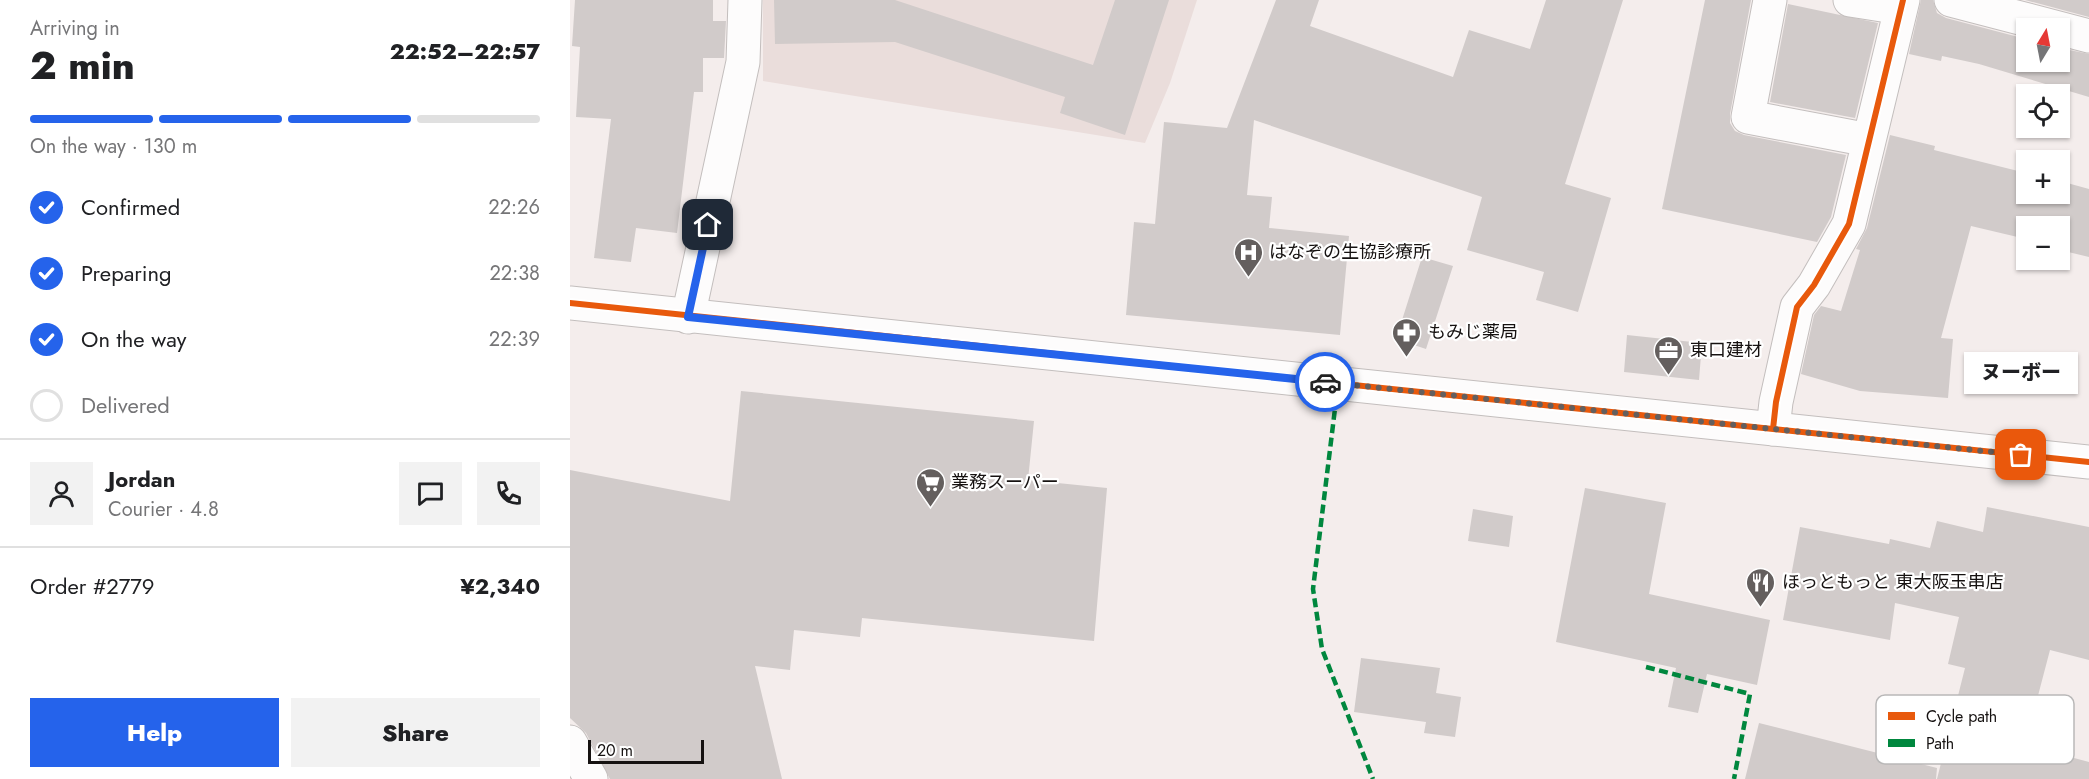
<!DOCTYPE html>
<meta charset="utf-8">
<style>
body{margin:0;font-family:Jost,"Noto Sans JP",sans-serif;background:#f2f2f2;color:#202124;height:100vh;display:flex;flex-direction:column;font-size:22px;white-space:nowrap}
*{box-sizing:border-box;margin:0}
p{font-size:20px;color:#757577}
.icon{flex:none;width:33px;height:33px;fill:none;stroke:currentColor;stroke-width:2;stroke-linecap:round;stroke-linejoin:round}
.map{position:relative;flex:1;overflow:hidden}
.sheet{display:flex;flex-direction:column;background:#fff;width:570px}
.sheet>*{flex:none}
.needle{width:39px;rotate:10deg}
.buttons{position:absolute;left:1446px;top:18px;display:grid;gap:12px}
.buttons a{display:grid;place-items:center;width:54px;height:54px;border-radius:0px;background:#fff;box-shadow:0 2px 4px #0004;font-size:30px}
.scale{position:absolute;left:18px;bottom:15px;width:116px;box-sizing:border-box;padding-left:6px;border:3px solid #161211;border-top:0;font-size:16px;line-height:21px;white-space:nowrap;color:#161211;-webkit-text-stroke:4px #fff;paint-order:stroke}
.pin{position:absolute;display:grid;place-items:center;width:51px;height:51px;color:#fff;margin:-26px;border-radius:12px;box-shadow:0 3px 9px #0006}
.courier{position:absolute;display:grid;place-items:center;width:60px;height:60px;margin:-30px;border:4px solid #2563eb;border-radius:50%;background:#fff;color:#222;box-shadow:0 2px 8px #0007}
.bubble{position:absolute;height:42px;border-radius:0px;background:#fff;box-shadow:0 2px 4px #0004;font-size:20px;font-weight:800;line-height:42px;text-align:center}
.overview em{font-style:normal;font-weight:800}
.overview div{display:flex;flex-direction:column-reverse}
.overview{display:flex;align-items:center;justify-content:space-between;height:102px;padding:0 30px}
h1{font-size:39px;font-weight:800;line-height:45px}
.bar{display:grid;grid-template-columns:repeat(4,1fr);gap:9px 6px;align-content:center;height:72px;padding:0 30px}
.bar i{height:8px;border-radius:4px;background:#e0e0e0}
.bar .on{background:#2563eb}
.bar p{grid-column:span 4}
.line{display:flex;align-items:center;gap:15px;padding:0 30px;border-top:2px solid #e0e0e0}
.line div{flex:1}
.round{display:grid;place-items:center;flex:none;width:63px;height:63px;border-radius:0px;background:#f2f2f2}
ol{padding:0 30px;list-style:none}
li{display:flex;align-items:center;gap:18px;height:66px}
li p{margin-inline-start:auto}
li .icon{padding:6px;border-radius:50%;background:#2563eb;color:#fff;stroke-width:4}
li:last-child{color:#757577}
li i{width:33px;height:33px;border:3px solid #e0e0e0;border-radius:50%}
.primary-button{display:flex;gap:12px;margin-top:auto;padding:12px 30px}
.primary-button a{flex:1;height:69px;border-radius:0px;background:#2563eb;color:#fff;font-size:24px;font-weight:800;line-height:69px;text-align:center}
.primary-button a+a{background:#f2f2f2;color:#202124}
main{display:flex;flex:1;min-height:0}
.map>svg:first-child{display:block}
</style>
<main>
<section class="sheet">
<div class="overview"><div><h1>2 min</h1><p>Arriving in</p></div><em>22:52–22:57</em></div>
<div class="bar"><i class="on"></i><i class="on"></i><i class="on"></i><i></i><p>On the way · 130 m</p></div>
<ol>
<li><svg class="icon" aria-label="check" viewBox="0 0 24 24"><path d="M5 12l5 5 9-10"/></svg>Confirmed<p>22:26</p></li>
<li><svg class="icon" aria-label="check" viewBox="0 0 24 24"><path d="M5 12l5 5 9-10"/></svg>Preparing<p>22:38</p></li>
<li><svg class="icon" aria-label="check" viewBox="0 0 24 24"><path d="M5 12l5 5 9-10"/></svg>On the way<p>22:39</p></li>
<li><i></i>Delivered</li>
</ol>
<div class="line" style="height:108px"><a class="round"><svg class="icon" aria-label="person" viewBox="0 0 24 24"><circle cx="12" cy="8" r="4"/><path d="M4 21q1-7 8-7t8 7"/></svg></a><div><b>Jordan</b><p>Courier · 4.8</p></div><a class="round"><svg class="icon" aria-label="chat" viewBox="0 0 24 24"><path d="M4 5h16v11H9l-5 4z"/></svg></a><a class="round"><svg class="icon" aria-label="phone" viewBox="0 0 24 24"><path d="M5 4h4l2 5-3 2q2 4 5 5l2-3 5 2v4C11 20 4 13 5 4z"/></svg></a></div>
<div class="line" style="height:78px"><div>Order #2779</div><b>¥2,340</b></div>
<div class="primary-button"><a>Help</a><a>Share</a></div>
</section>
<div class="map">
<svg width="1519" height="779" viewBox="0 0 1519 779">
<rect width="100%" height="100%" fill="#f4edec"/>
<path fill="#eadddb" d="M193,0h434l-27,83 -25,60 -382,-62z"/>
<path fill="#d1cbca" d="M5,0h138v21h13l-2,37h-21v34h-9l-17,141 -41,-5 -5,34 -37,-4 17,-139 -35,-2 4,-70 -8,-1z
M204,0h121l198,65 22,-65h54l-44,135 -65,-22 5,-16 -170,-55 -120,2z
M706,0h43l-9,26 143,51 16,-47 61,19 16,-49h77l-58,184 46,14 -33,114 -42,-12 8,-28 -77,-22 15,-53 -228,-77 -7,75 25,2 -3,31 80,8 -9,99 -214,-20 8,-93 21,2 9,-102 63,6z
M1135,0h46l-21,114v9l5,8 9,4 102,20 -15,62 -14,25 -155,-33z
M1351,0h12l4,13 9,5 80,21v23h34v-14l29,6v43l-110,-33 -37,-8 -1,5 -32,-7z
M1455,0h64v17z
M1218,4l90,19 -23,95 -85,-16z
M1320,135l45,11 -1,4 92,23v21h34v-13l29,8v68l-29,-7v-24h-34v13l-55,-13 -30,112 12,1 -5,59 -88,-7 -59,-17 13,-59 7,-9 20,5 19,-61 -4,-1 11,-21z
M852,257l31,9 -27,83 -30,-10z
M1057,335l75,8 -3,37 -75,-8z
M171,391l293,30 -6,59 79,8 -13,153 -232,-23 -2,19 -66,-7 -4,40 -35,-4 27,113h-172l-24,-46 -16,-15v-248l160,31z
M1015,488l81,15 -17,91 121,26 -13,65 -50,-11 -9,39 -30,-6 8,-39 -120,-26z
M1417,507l102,20v133l-39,-10 -25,95 64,17v17h-152l28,-111 -17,-4 11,-47 -64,-14 -5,37 -107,-20 17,-93 89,17 1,-5 40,9 7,-27 46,11z
M903,509l40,7 -4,31 -41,-6z
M791,658l79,10 -4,25 25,4 -6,40 -31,-4 2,-11 -72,-10z
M1189,723l178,45 -1,11h-191z"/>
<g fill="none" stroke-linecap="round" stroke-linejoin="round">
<defs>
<path id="minor" d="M1200,0l-22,117 121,23
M1280,0l51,8
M1381,0l138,36
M118,317l55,-255 2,-62
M1203,429l3,-27 21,-95 17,-22 35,-61 54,-224
M0,742l21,37"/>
<path id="major" d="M0,303l1519,159"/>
</defs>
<use href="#minor" stroke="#c3bebd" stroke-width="35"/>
<use href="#major" stroke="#c3bebd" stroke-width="35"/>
<use href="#minor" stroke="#fdfcfc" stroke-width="33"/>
<use href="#major" stroke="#fdfcfc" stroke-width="33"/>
<path stroke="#00873e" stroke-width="4.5" stroke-dasharray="9 4.5" stroke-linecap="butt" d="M768,384l-25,205 9,60 51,130
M1076,667l104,27 -16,85"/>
<defs>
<path id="cycleway" d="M0,303l1519,159
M1203,429l3,-27 21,-95 17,-22 35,-61 54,-224"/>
</defs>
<use href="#cycleway" stroke="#fff" stroke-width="10"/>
<use href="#cycleway" stroke="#e8590c" stroke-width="6"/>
</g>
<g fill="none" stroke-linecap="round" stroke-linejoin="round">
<path stroke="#645f5e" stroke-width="6" stroke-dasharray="0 10.8" d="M755,382l696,73"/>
<path stroke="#2563eb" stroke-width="8" d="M138,225l-20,92 637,65"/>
</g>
<defs>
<symbol id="hospital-pin" viewBox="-11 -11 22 30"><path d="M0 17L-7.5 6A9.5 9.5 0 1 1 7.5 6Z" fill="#645f5e" stroke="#fff"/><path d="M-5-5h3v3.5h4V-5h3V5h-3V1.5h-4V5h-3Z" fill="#fff"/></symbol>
<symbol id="pharmacy-pin" viewBox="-11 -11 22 30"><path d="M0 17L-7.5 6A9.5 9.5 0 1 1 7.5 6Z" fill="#645f5e" stroke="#fff"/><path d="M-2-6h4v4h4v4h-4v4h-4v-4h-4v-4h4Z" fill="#fff"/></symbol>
<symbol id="office-pin" viewBox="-11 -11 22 30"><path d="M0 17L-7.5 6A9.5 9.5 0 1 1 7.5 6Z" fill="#645f5e" stroke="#fff"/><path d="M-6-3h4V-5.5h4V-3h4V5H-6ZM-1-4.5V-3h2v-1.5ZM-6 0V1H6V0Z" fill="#fff"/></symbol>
<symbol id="supermarket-pin" viewBox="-11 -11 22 30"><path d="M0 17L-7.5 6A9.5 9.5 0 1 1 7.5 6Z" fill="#645f5e" stroke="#fff"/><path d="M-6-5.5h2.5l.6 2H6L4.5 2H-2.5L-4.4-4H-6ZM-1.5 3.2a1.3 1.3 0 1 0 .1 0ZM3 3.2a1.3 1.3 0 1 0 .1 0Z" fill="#fff"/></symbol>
<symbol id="restaurant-pin" viewBox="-11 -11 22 30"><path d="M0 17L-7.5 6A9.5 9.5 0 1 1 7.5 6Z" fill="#645f5e" stroke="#fff"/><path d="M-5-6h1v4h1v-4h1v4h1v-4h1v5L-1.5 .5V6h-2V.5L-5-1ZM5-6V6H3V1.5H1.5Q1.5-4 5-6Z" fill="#fff"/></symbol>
</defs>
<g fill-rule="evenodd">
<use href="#hospital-pin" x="662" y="236" width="33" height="45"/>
<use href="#pharmacy-pin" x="820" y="316" width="33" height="45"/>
<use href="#office-pin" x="1082" y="334" width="33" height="45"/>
<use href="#supermarket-pin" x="344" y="466" width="33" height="45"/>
<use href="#restaurant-pin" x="1174" y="566" width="33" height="45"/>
</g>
<g text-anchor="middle" stroke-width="4.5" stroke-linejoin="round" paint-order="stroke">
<g font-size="18" fill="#161211" stroke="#fff" text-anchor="start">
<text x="699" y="258">はなぞの生協診療所</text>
<text x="858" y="338">もみじ薬局</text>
<text x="1120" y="356">東口建材</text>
<text x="381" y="488">業務スーパー</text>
<text x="1212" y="588">ほっともっと 東大阪玉串店</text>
</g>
</g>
<rect x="1306" y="695" width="198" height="69" rx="9" fill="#fff" stroke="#b9b8b8" stroke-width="1.5"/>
<rect x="1318" y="712" width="27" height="8" fill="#e8590c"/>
<rect x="1318" y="739" width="27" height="8" fill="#00873e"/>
<g font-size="16" fill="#161211">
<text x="1356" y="722">Cycle path</text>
<text x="1356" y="749">Path</text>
</g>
</svg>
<div class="buttons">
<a><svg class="needle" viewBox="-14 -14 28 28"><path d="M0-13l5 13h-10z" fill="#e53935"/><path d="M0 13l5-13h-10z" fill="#757577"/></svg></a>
<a><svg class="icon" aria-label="locate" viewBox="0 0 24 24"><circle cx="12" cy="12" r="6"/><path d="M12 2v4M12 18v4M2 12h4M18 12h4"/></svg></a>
<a>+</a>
<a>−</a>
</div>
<div class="scale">20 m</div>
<div class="pin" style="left:1451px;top:455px;background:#ea580c"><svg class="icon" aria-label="bag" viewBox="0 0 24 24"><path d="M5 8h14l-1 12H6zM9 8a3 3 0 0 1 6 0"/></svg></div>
<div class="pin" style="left:138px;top:225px;background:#1f2937"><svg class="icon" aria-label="home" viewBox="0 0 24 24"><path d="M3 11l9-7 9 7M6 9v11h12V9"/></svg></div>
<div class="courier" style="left:755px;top:382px"><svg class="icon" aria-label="car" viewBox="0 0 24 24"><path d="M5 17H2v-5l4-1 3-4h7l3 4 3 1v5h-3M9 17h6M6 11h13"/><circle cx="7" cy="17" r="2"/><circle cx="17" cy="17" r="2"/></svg></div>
<div class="bubble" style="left:1394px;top:352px;width:114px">ヌーボー</div>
</div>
</main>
